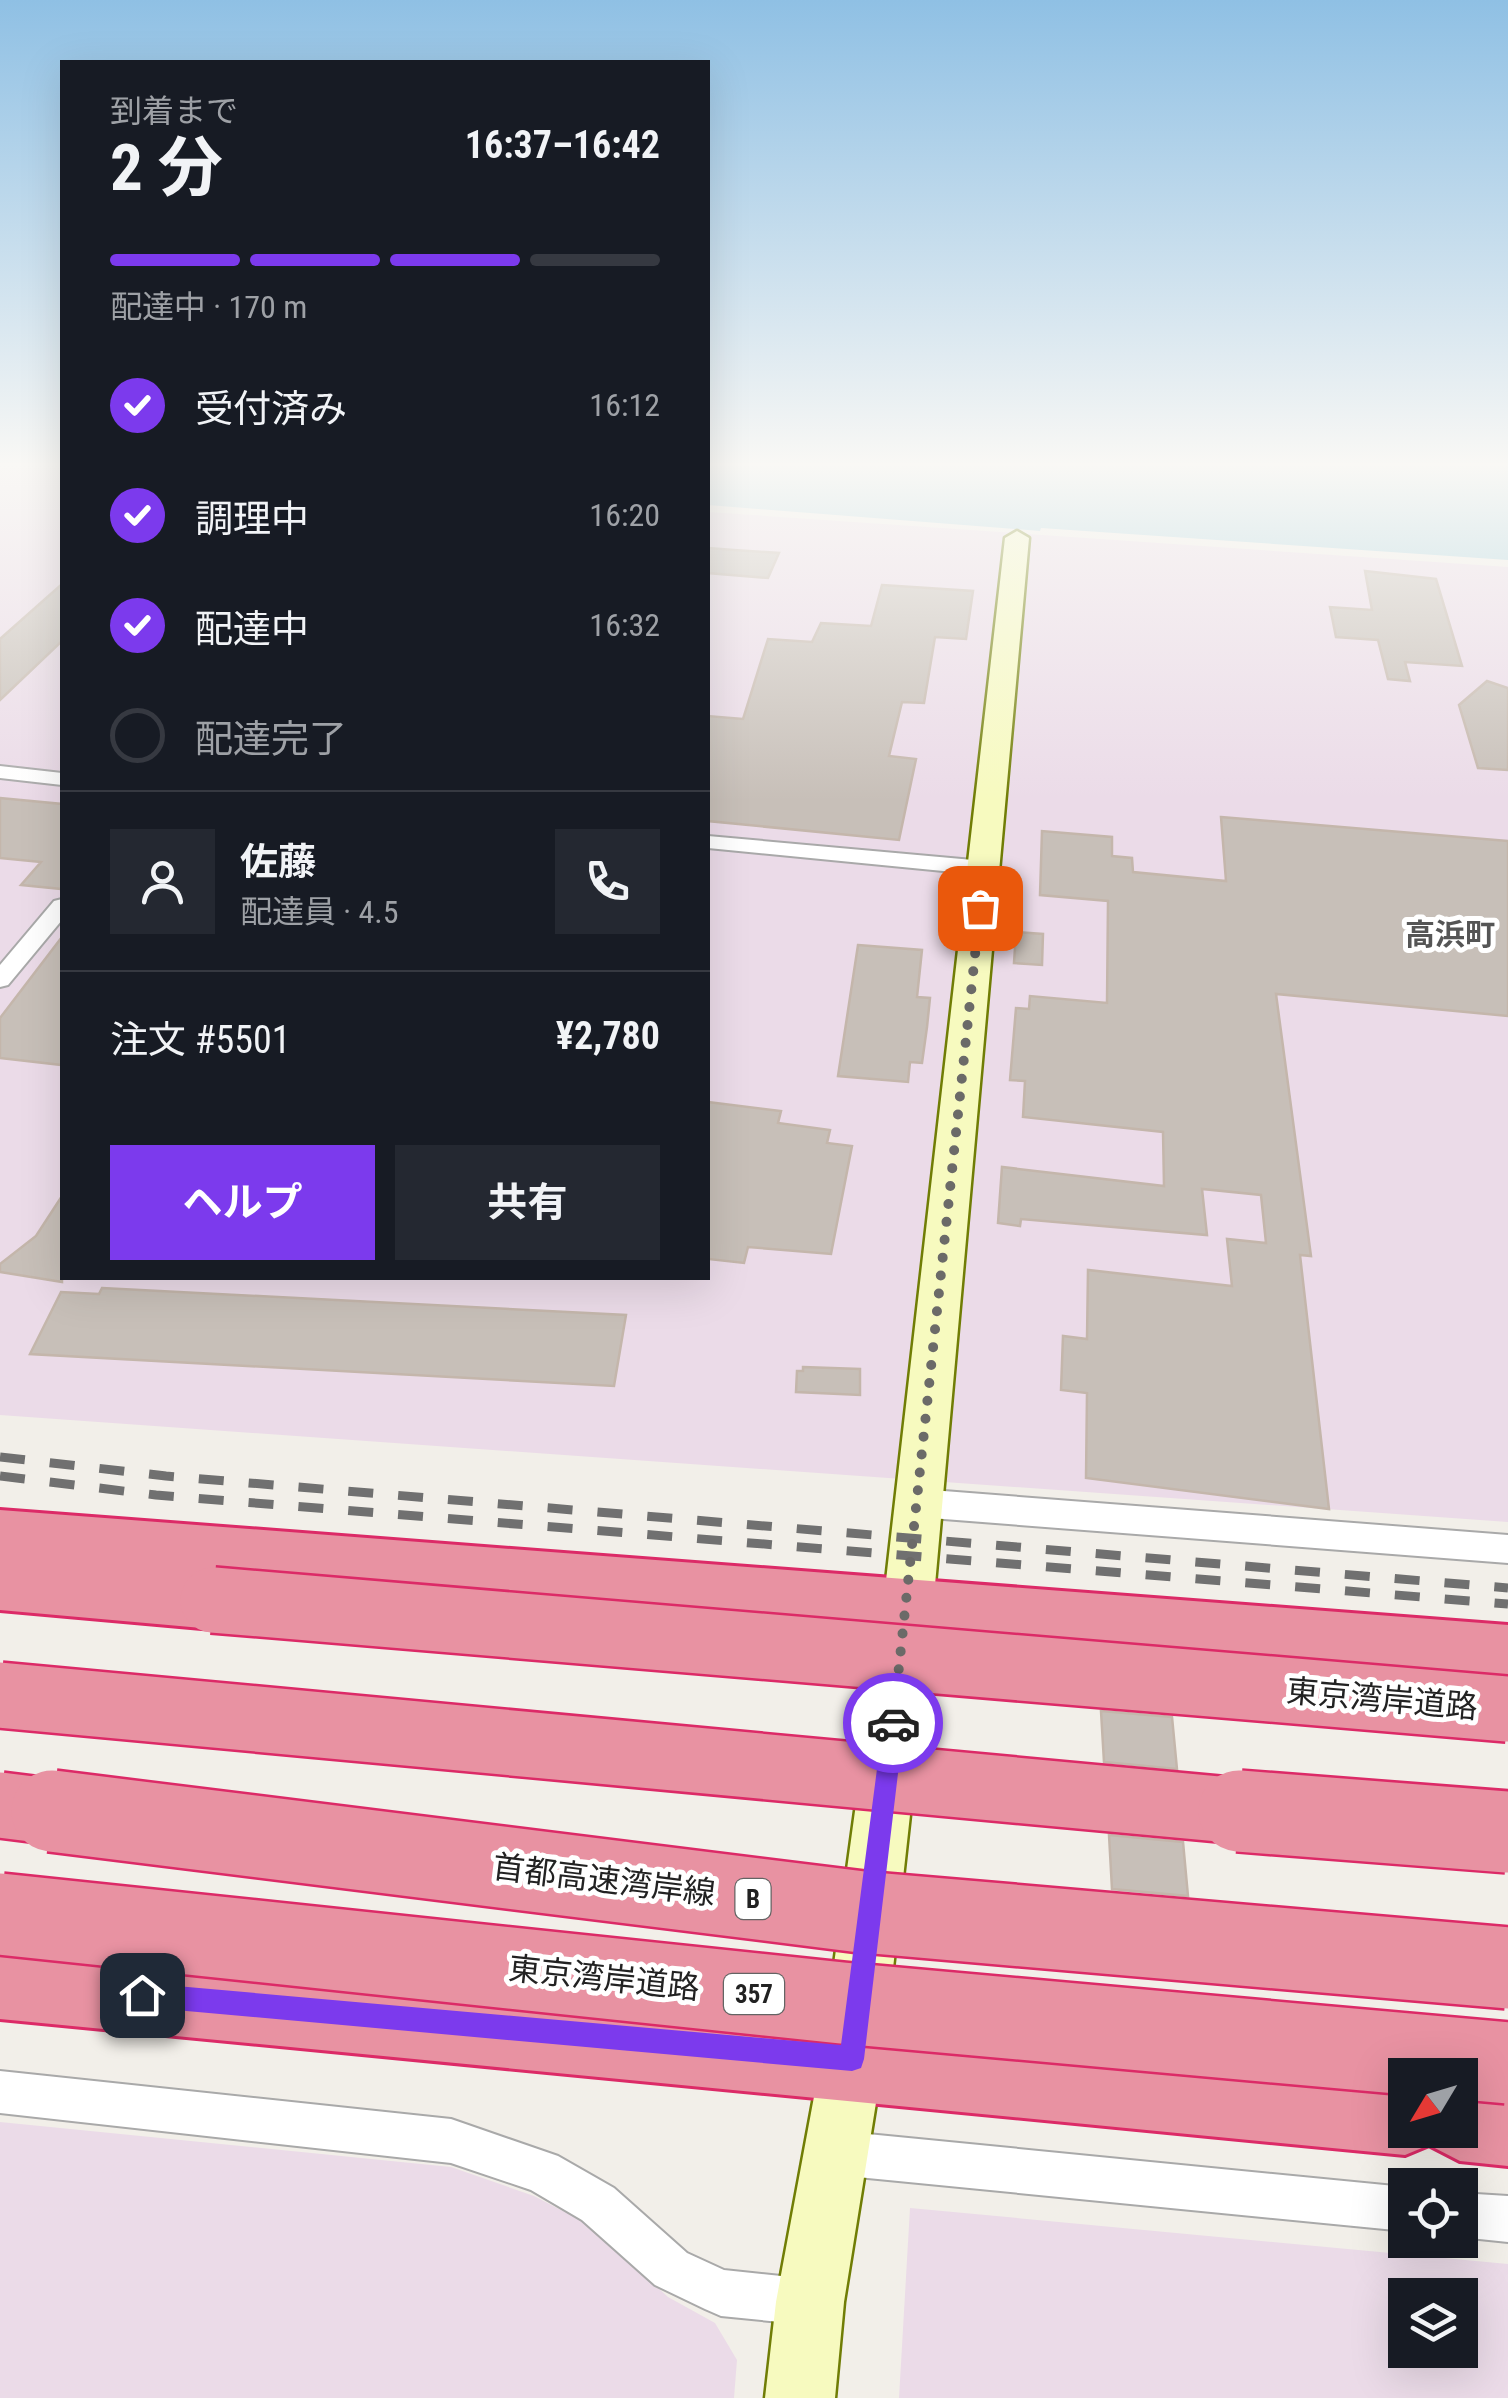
<!DOCTYPE html>
<html lang="ja">
<meta charset="utf-8">
<style>
body{margin:0;font-family:"Roboto Condensed","Noto Sans JP",sans-serif;background:#242831;color:#f1f3f6;height:100vh;display:flex;flex-direction:column;font-size:38px;white-space:nowrap}
*{box-sizing:border-box;margin:0}
p{font-size:32px;color:#9ea1a6}
.icon{flex:none;width:55px;height:55px;fill:none;stroke:currentColor;stroke-width:2;stroke-linecap:round;stroke-linejoin:round}
.map{position:relative;flex:1;overflow:hidden}
.side{position:absolute;left:60px;top:60px;width:650px;height:1220px;display:flex;flex-direction:column;background:#171b24;border-radius:0px;box-shadow:0 10px 40px #0002}
.side>*{flex:none}
.needle{width:65px;rotate:232deg}
.tools{position:absolute;left:1388px;top:2058px;display:grid;gap:20px}
.tools a{display:grid;place-items:center;width:90px;height:90px;border-radius:0px;background:#171b24;box-shadow:0 10px 40px #0002;font-size:50px}
.pin{position:absolute;display:grid;place-items:center;width:85px;height:85px;color:#fff;margin:-42px;border-radius:20px;box-shadow:0 5px 15px #0006}
.courier{position:absolute;display:grid;place-items:center;width:100px;height:100px;margin:-50px;border:8px solid #7c3aed;border-radius:50%;background:#fff;color:#222;box-shadow:0 2px 12px #0007}
.head em{font-style:normal;font-weight:700}
.head div{display:flex;flex-direction:column-reverse}
.head{display:flex;align-items:center;justify-content:space-between;height:170px;padding:0 50px}
h1{font-size:65px;font-weight:700;line-height:75px}
.bar{display:grid;grid-template-columns:repeat(4,1fr);gap:15px 10px;align-content:center;height:120px;padding:0 50px}
.bar i{height:12px;border-radius:8px;background:#363941}
.bar .selected{background:#7c3aed}
.bar p{grid-column:span 4}
.line{display:flex;align-items:center;gap:25px;padding:0 50px;border-top:2px solid #363941}
.line div{flex:1}
.round{display:grid;place-items:center;flex:none;width:105px;height:105px;border-radius:0px;background:#242831}
ol{padding:0 50px;list-style:none}
li{display:flex;align-items:center;gap:30px;height:110px}
li p{margin-inline-start:auto}
li .icon{padding:10px;border-radius:50%;background:#7c3aed;color:#fff;stroke-width:4}
li:last-child{color:#9ea1a6}
li i{width:55px;height:55px;border:5px solid #363941;border-radius:50%}
.cta{display:flex;gap:20px;margin-top:auto;padding:20px 50px}
.cta a{flex:1;height:115px;border-radius:0px;background:#7c3aed;color:#fff;font-size:40px;font-weight:700;line-height:115px;text-align:center}
.cta a+a{background:#242831;color:#f1f3f6}
.map>svg:first-child{display:block}
</style>
<div class="map">
<svg width="1508" height="2398" viewBox="0 0 1508 2398">
<rect width="100%" height="100%" fill="#f2efe9"/>
<path fill="#ebdbe8" fill-rule="evenodd" d="M0,465l62,2v811h646v-766l800,55v955l-1508,-107z
M0,2122l451,45 83,29 54,28 80,73 47,26 22,37 -3,38h-734z
M910,2208l598,56v134h-609zM1405,2295h55v55h-55z"/>
<path fill="#aad3df" d="M708,465h800v95l-467,-32 -1,3 -332,-26z"/>
<path fill="#c7bfb8" stroke="#c4b6ab" stroke-width="2.5" d="M708,548l26,2 45,3 -11,25 -60,-5z
M1365,571l71,8 26,87 -57,-4 5,19 -22,-2 -10,-39 -42,-3 -6,-30 42,3z
M62,584v57l-62,59v-61z
M882,585l91,6 -7,48 -31,-2 -11,66 -22,-1 -13,54 27,3 -17,81 -191,-19v-105l35,3 25,-80 44,3 9,-19 50,3z
M1487,681l21,7v82l-30,-2 -19,-63z
M0,798l62,6v85l-41,-4 20,-23 -41,-4z
M1221,817l287,24v175l-232,-22 35,262 -11,-1 29,254 -243,-31 1,-85 -26,-3 2,-54 24,3 1,-69 144,16 -5,-47 39,4 -5,-48 -59,-6 5,46 -186,-16 -1,7 -22,-3 4,-56 162,19 -1,-54 -140,-15 2,-36 -15,-1 6,-72 13,1 1,-13 77,7 1,-102 -68,-6 2,-64 70,6v19l20,2 1,14 93,9z
M1016,932l27,2 -1,31 -28,-2z
M62,937v128l-62,-7v-40z
M858,945l64,5 -5,47 13,1 -3,29 -5,36 -12,-1 -2,20 -70,-6z
M708,1102l73,9 -3,12 52,7 -3,13 25,3 -21,108 -83,-7 -4,16 -36,-4z
M62,1196v86l-62,-10v-8l36,-28z
M102,1288l524,27 -12,71 -584,-32 31,-62 38,2z
M803,1367l57,2v26l-64,-3 1,-21h6z
M1101,1711l71,6 5,52 -73,-7z
M1109,1835l74,7 5,54 -76,-7z"/>
<g fill="none" stroke-linecap="round" stroke-linejoin="round">
<defs>
<path id="street" d="M0,766l62,7v12l-62,-7z
M708,836l276,25 11,7 -11,7 -276,-27z
M62,899v21l-54,65 -8,2v-22l54,-64z
M918,1489l590,46v28l-590,-46 -12,-4 -4,-10 4,-10z
M0,2071l451,48 107,37 56,32 73,65 37,17 86,9 16,7 7,16 -7,16 -16,7 -89,-9 -16,-7 -50,-24 -73,-65 -51,-30 -80,-27 -451,-50z
M837,2131l568,56v44l-568,-56 -16,-6 -6,-16 6,-16z
M1460,2193l48,3v46l-48,-5z"/>
<path id="secondary" d="M1017,531l12,7 -96,1069 -50,452 -39,243 -9,96h-70l11,-96 45,-243 62,-452 122,-1069z"/>
<path id="highway" d="M0,1510l1508,115v60l-1270,-102 8,17 -10,20 -23,9 -213,-19z
M0,1941l1405,132 5,2h-5v55h55v-51l48,5v82l-48,-5 -31,-16 -24,10 -1405,-136z"/>
</defs>
<use href="#street" stroke="#a9a9a9" stroke-width="4"/>
<use href="#secondary" stroke="#707d05" stroke-width="5"/>
<use href="#highway" stroke="#dc2a67" stroke-width="6"/>
<use href="#street" fill="#fff" fill-rule="evenodd"/>
<use href="#secondary" fill="#f7fabf" fill-rule="evenodd"/>
<use href="#highway" fill="#e892a2" fill-rule="evenodd"/>
<path stroke="#707070" stroke-width="9" stroke-dasharray="25 25" stroke-linecap="butt" d="M0,1457l166,19 1342,112
M0,1476l156,19 1352,109"/>
<defs>
<path id="highway-bridge-far1" d="M213,1600l1295,109
M0,1695l1272,119
M0,1805l72,9"/>
<path id="highway-bridge" d="M52,1811l810,101 646,56
M1239,1811l269,21
M0,1914l842,89 666,60"/>
</defs>
<use href="#highway-bridge-far1" stroke="#dc2a67" stroke-width="70" stroke-linecap="butt"/>
<use href="#highway-bridge" stroke="#dc2a67" stroke-width="86" stroke-linecap="butt"/>
<use href="#highway-bridge-far1" stroke="#e892a2" stroke-width="65"/>
<use href="#highway-bridge" stroke="#e892a2" stroke-width="81"/>
</g>
<linearGradient id="sky" x2="0" y2="1"><stop stop-color="#8fc0e4"/><stop offset="0.58" stop-color="#f9f8f5"/><stop offset="1" stop-color="#f9f8f5" stop-opacity="0"/></linearGradient>
<rect width="1508" height="801" fill="url(#sky)"/>
<path fill="#7c3aed" d="M893,1713l8,3 3,7 -40,336 -3,9 -9,3 -710,-64 -8,-3 -4,-9 4,-8 8,-4 699,62 42,-322 3,-7z"/>
<g fill="none" stroke-linecap="round" stroke-linejoin="round">
<path stroke="#6b6a68" stroke-width="10" stroke-dasharray="0 18" d="M893,1723l87,-815"/>
</g>
<g text-anchor="middle" stroke-width="10" stroke-linejoin="round" paint-order="stroke">
<g fill="#fff" stroke="#646464" stroke-width="2.5">
<rect x="735.5" y="1879" width="35" height="40" rx="8"/>
<rect x="724" y="1974" width="60" height="40" rx="8"/>
</g>
<g font-size="25" font-weight="bold" fill="#222">
<text x="753" y="1908">B</text>
<text x="754" y="2003">357</text>
</g>
<g font-size="30" font-weight="bold" fill="#555" stroke="#fff">
<text x="1450" y="945">高浜町</text>
</g>
<g font-size="32" fill="#222" stroke="#fff">
<text transform="translate(1382 1699) rotate(5)" y="11">東京湾岸道路</text>
<text transform="translate(604 1880) rotate(7)" y="11">首都高速湾岸線</text>
<text transform="translate(604 1978) rotate(6)" y="11">東京湾岸道路</text>
</g>
</g>
</svg>
<div class="tools">
<a><svg class="needle" viewBox="-14 -14 28 28"><path d="M0-13l5 13h-10z" fill="#e53935"/><path d="M0 13l5-13h-10z" fill="#9ea1a6"/></svg></a>
<a><svg class="icon" aria-label="locate" viewBox="0 0 24 24"><circle cx="12" cy="12" r="6"/><path d="M12 2v4M12 18v4M2 12h4M18 12h4"/></svg></a>
<a><svg class="icon" aria-label="layers" viewBox="0 0 24 24"><path d="M12 4l9 5-9 5-9-5zM3 14l9 5 9-5"/></svg></a>
</div>
<div class="pin" style="left:980px;top:908px;background:#ea580c"><svg class="icon" aria-label="bag" viewBox="0 0 24 24"><path d="M5 8h14l-1 12H6zM9 8a3 3 0 0 1 6 0"/></svg></div>
<div class="pin" style="left:142px;top:1995px;background:#1f2937"><svg class="icon" aria-label="home" viewBox="0 0 24 24"><path d="M3 11l9-7 9 7M6 9v11h12V9"/></svg></div>
<div class="courier" style="left:893px;top:1723px"><svg class="icon" aria-label="car" viewBox="0 0 24 24"><path d="M5 17H2v-5l4-1 3-4h7l3 4 3 1v5h-3M9 17h6M6 11h13"/><circle cx="7" cy="17" r="2"/><circle cx="17" cy="17" r="2"/></svg></div>
<section class="side">
<div class="head"><div><h1>2 分</h1><p>到着まで</p></div><em>16:37–16:42</em></div>
<div class="bar"><i class="selected"></i><i class="selected"></i><i class="selected"></i><i></i><p>配達中 · 170 m</p></div>
<ol>
<li><svg class="icon" aria-label="check" viewBox="0 0 24 24"><path d="M5 12l5 5 9-10"/></svg>受付済み<p>16:12</p></li>
<li><svg class="icon" aria-label="check" viewBox="0 0 24 24"><path d="M5 12l5 5 9-10"/></svg>調理中<p>16:20</p></li>
<li><svg class="icon" aria-label="check" viewBox="0 0 24 24"><path d="M5 12l5 5 9-10"/></svg>配達中<p>16:32</p></li>
<li><i></i>配達完了</li>
</ol>
<div class="line" style="height:180px"><a class="round"><svg class="icon" aria-label="person" viewBox="0 0 24 24"><circle cx="12" cy="8" r="4"/><path d="M4 21q1-7 8-7t8 7"/></svg></a><div><b>佐藤</b><p>配達員 · 4.5</p></div><a class="round"><svg class="icon" aria-label="phone" viewBox="0 0 24 24"><path d="M5 4h4l2 5-3 2q2 4 5 5l2-3 5 2v4C11 20 4 13 5 4z"/></svg></a></div>
<div class="line" style="height:130px"><div>注文 #5501</div><b>¥2,780</b></div>
<div class="cta"><a>ヘルプ</a><a>共有</a></div>
</section>
</div>
